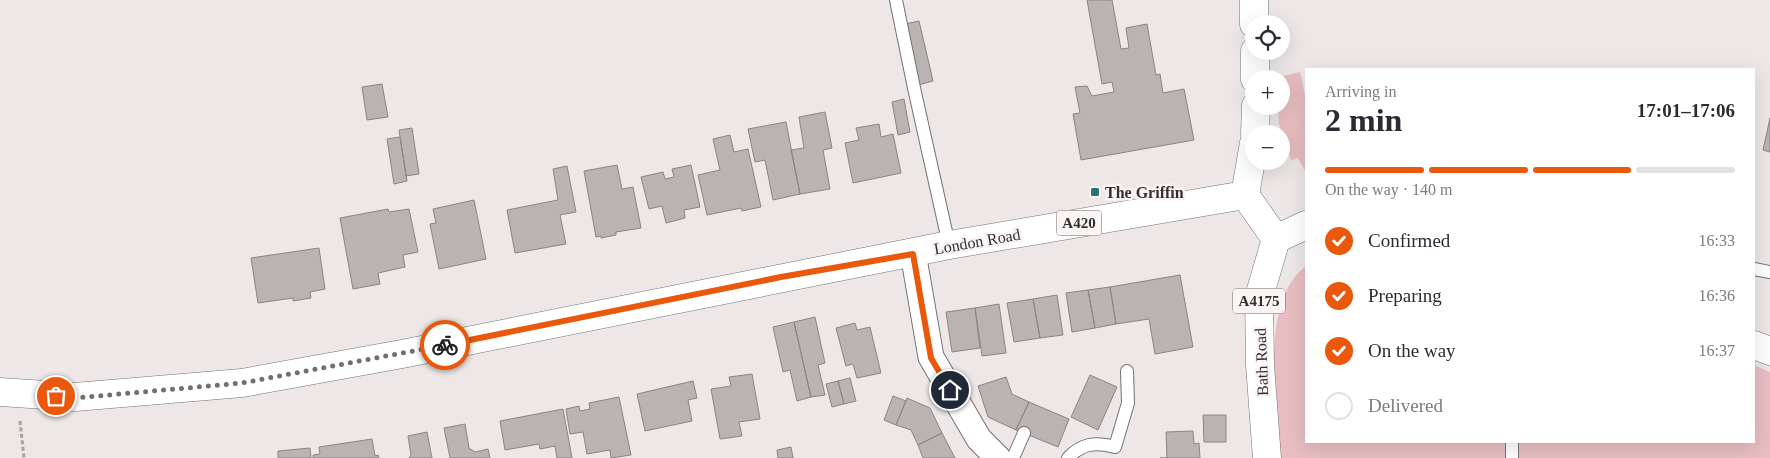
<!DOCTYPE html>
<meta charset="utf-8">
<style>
body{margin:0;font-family:"Times New Roman",serif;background:#f2f2f3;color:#2b2b33;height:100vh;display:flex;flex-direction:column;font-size:19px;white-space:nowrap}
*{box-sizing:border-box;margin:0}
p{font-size:16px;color:#7c7c81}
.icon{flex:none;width:28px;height:28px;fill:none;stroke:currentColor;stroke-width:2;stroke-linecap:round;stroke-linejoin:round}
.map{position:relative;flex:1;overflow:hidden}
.sheet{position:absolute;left:1305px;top:68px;width:450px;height:375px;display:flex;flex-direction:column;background:#fff;border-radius:0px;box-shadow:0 5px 20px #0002}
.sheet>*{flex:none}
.tools{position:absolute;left:1245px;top:15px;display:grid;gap:10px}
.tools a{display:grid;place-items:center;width:45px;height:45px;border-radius:50%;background:#fff;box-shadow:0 5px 20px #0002;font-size:25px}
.pin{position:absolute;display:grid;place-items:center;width:42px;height:42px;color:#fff;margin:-21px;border:2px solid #fff;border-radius:50%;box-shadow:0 1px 5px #0007}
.courier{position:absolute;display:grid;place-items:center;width:50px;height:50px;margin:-25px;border:4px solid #ea580c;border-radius:50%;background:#fff;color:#222;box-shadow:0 1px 6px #0007}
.overview em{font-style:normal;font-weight:700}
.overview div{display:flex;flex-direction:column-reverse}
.overview{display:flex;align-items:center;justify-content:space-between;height:85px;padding:0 20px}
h1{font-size:32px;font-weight:700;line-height:38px}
.bar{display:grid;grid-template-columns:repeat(4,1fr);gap:8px 5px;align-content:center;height:60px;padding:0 20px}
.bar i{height:6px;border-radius:4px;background:#e1e1e2}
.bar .current{background:#ea580c}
.bar p{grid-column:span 4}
ol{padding:0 20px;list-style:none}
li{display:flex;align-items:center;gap:15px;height:55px}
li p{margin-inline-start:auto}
li .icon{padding:5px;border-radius:50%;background:#ea580c;color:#fff;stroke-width:4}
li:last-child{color:#7c7c81}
li i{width:28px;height:28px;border:2px solid #e1e1e2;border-radius:50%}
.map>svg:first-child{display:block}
</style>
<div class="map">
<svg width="1770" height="458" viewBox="0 0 1770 458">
<rect width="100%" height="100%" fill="#ede7e7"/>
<path fill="#e8bec2" d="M1300,72l6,28v73l-8,-15 -7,2 -12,-36 -1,-18h3v-27l-6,-1z
M1306,266v175h448v-76l16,7v86h-489c-5,-51 -22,-158 25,-192z"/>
<path fill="#b9b3b4" stroke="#8a8585" d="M1087,0h25l9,49 8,-1 -3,-20 21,-4 9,51 4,-1 3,19 21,-4 10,51 -113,20 -8,-46 7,-1 -5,-26 12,-1 5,10 22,-4 -2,-10 -10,2z
M919,21l14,60 -15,4 -13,-61z
M382,84l6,33 -21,3 -5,-33z
M904,99l6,33 -12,3 -6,-33z
M825,112l7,36 -9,2 7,39 -30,5 -9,-44 13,-2 -5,-31z
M1770,118v34l-7,-2z
M786,122l14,72 -27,6 -8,-40 -10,2 -7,-33z
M879,124l2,13 12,-3 8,39 -48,10 -8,-40 14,-3 -3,-12z
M412,128l7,46 -13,2 -7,-46z
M730,135l4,17 14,-3 13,58 -19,4 -1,-3 -34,7 -9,-40 22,-5 -7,-31z
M400,137l7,44 -13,3 -7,-45z
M617,165l5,24 11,-2 8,41 -25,4v3l-15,3v-2l-5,1 -12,-66z
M691,165l9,42 -16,3 1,8 -19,5 -4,-17 -13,3 -8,-32 22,-5 2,7 9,-2 -2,-8z
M567,166l9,46 -16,3 6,29 -51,9 -8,-43 51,-10 -5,-31z
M474,200l12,59 -47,10 -9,-45 6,-1 -3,-14z
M388,209l1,3 20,-3 9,43 -15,3 2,12 -27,6 2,11 -27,5 -13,-71z
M319,248l6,41 -15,3 1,6 -18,3v-3l-35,5 -7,-45z
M1180,275l13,72 -38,7 -6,-35 -33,5 -6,-37z
M1110,287l6,37 -21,4 -7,-38z
M1088,290l7,38 -23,4 -6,-39z
M1057,295l6,40 -23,3 -7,-39z
M1033,299l7,39 -26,4 -7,-39z
M999,304l7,49 -24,3 -7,-48z
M975,308l5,40 -28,4 -6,-40z
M815,317l10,46 -7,2 7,30 -14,2 -17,-75z
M794,322l17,75 -14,4 -7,-31 -7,2 -10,-45z
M855,323l2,7 13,-3 11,46 -24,5 -4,-14 -7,2 -10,-38z
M752,374l8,45 -21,3 3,14 -22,3 -9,-50 20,-3 -2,-9z
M1090,375l27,12 -19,43 -27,-13z
M1006,377l6,17 17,8 -13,28 -28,-13 -10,-31z
M850,378l6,23 -12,3 -6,-23z
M693,381l4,17 -9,2 4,21 -47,10 -8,-37z
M838,381l6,23 -12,3 -6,-23z
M893,396l13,5 -10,24 -12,-5z
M619,397l12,58 -20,3 -1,-8 -23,4 -4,-22 -13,2 -4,-25 13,-3 1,5 10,-2 -1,-6z
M907,398l23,10 12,25 -24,12 -7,-15 -15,-5z
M1029,402l40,17 -11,28 -42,-17z
M563,409l9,49h-15l-2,-12 -15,3 -1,-5 -34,6 -5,-29z
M1203,415h23v27h-22z
M465,424l4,24 6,4 13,-3 2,9h-40l-6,-30z
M1193,431l1,13 5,-1 1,15h-40h7l-1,-26z
M427,432l5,26h-23l2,-3 -3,-19z
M942,433l13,25h-32l-5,-13z
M372,439l3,17 3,-1 1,3h-66v-3l7,-1 -1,-7z
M791,447l2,11h-15l-1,-8z
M310,448l1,10h-33v-7z"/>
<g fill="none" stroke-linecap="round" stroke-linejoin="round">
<defs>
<path id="lane" d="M896,0l18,88 35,157
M1754,269l16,3
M1013,458l11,-25
M1068,458c14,-15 27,-16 47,-11l13,-44 -1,-32
M1512,458v-17"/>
<path id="street" d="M913,253l18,104 48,82 19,19"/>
<path id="secondary" d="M1254,0v24
M1255,51v28
M1255,134l1,-28
M1245,195l9,-52"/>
<path id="primary" d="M1276,239l30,-14
M1754,345l16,6
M0,392l75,5 167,-14 160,-29 547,-109 296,-50 31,44
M1267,458l-7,-93 -1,-68 17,-58"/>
</defs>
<use href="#lane" stroke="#767171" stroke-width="14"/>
<use href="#street" stroke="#767171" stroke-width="27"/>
<use href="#secondary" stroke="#767171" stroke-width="29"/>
<use href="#primary" stroke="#767171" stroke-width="29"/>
<path stroke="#a7a2a2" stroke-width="3" stroke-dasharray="4 2.5" stroke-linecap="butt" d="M20,421l4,37"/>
<use href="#lane" stroke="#fff" stroke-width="12"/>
<use href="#street" stroke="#fff" stroke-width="25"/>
<use href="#secondary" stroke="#fff" stroke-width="28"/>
<use href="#primary" stroke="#fff" stroke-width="28"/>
</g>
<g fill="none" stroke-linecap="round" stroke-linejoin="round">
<path stroke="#736f6f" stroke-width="5" stroke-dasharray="0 9" d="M56,396l19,2 167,-15 203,-38"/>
<path stroke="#ea580c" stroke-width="6" d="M445,345l336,-68 132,-23 18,104 19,32"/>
</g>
<rect fill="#2a7472" stroke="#faf4f4" stroke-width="2" x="1090" y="187" width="10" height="10" rx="2.5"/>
<g text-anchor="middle" stroke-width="5" stroke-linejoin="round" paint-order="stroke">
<g fill="#faf4f4" stroke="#6e6a6a" stroke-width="1">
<rect x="1056.5" y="210.5" width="45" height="25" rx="4"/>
<rect x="1233" y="288.5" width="52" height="25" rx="4"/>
</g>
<g font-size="15" font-weight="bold" fill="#322f2f">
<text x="1079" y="228">A420</text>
<text x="1259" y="306">A4175</text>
</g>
<g font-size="16" font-weight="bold" fill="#322f2f" stroke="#faf4f4" text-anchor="start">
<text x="1105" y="198">The Griffin</text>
</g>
<g font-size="16" fill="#322f2f" stroke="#faf4f4">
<text transform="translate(977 241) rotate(-10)" y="6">London Road</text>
<text transform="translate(1261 362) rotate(-92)" y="6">Bath Road</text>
</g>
</g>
</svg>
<div class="tools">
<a><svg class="icon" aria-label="locate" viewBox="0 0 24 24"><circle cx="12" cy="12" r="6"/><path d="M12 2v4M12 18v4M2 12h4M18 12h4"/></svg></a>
<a>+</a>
<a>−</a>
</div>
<div class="pin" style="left:56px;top:396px;background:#ea580c"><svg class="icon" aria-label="bag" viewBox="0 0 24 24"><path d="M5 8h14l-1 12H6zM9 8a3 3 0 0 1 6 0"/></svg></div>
<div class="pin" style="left:950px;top:390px;background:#1f2937"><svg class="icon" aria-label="home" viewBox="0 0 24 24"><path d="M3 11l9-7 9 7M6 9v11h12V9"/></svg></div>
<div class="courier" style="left:445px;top:345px"><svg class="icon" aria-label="bike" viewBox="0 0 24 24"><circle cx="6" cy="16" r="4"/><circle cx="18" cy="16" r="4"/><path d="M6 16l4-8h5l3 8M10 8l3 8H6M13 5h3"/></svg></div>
<section class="sheet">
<div class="overview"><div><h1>2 min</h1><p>Arriving in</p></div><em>17:01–17:06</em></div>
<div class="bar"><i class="current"></i><i class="current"></i><i class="current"></i><i></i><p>On the way · 140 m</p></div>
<ol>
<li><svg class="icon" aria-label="check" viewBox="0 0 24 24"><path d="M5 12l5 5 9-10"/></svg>Confirmed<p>16:33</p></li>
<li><svg class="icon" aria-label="check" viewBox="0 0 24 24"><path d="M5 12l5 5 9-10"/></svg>Preparing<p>16:36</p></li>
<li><svg class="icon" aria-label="check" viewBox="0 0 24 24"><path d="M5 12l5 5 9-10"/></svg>On the way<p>16:37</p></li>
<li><i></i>Delivered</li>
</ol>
</section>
</div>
